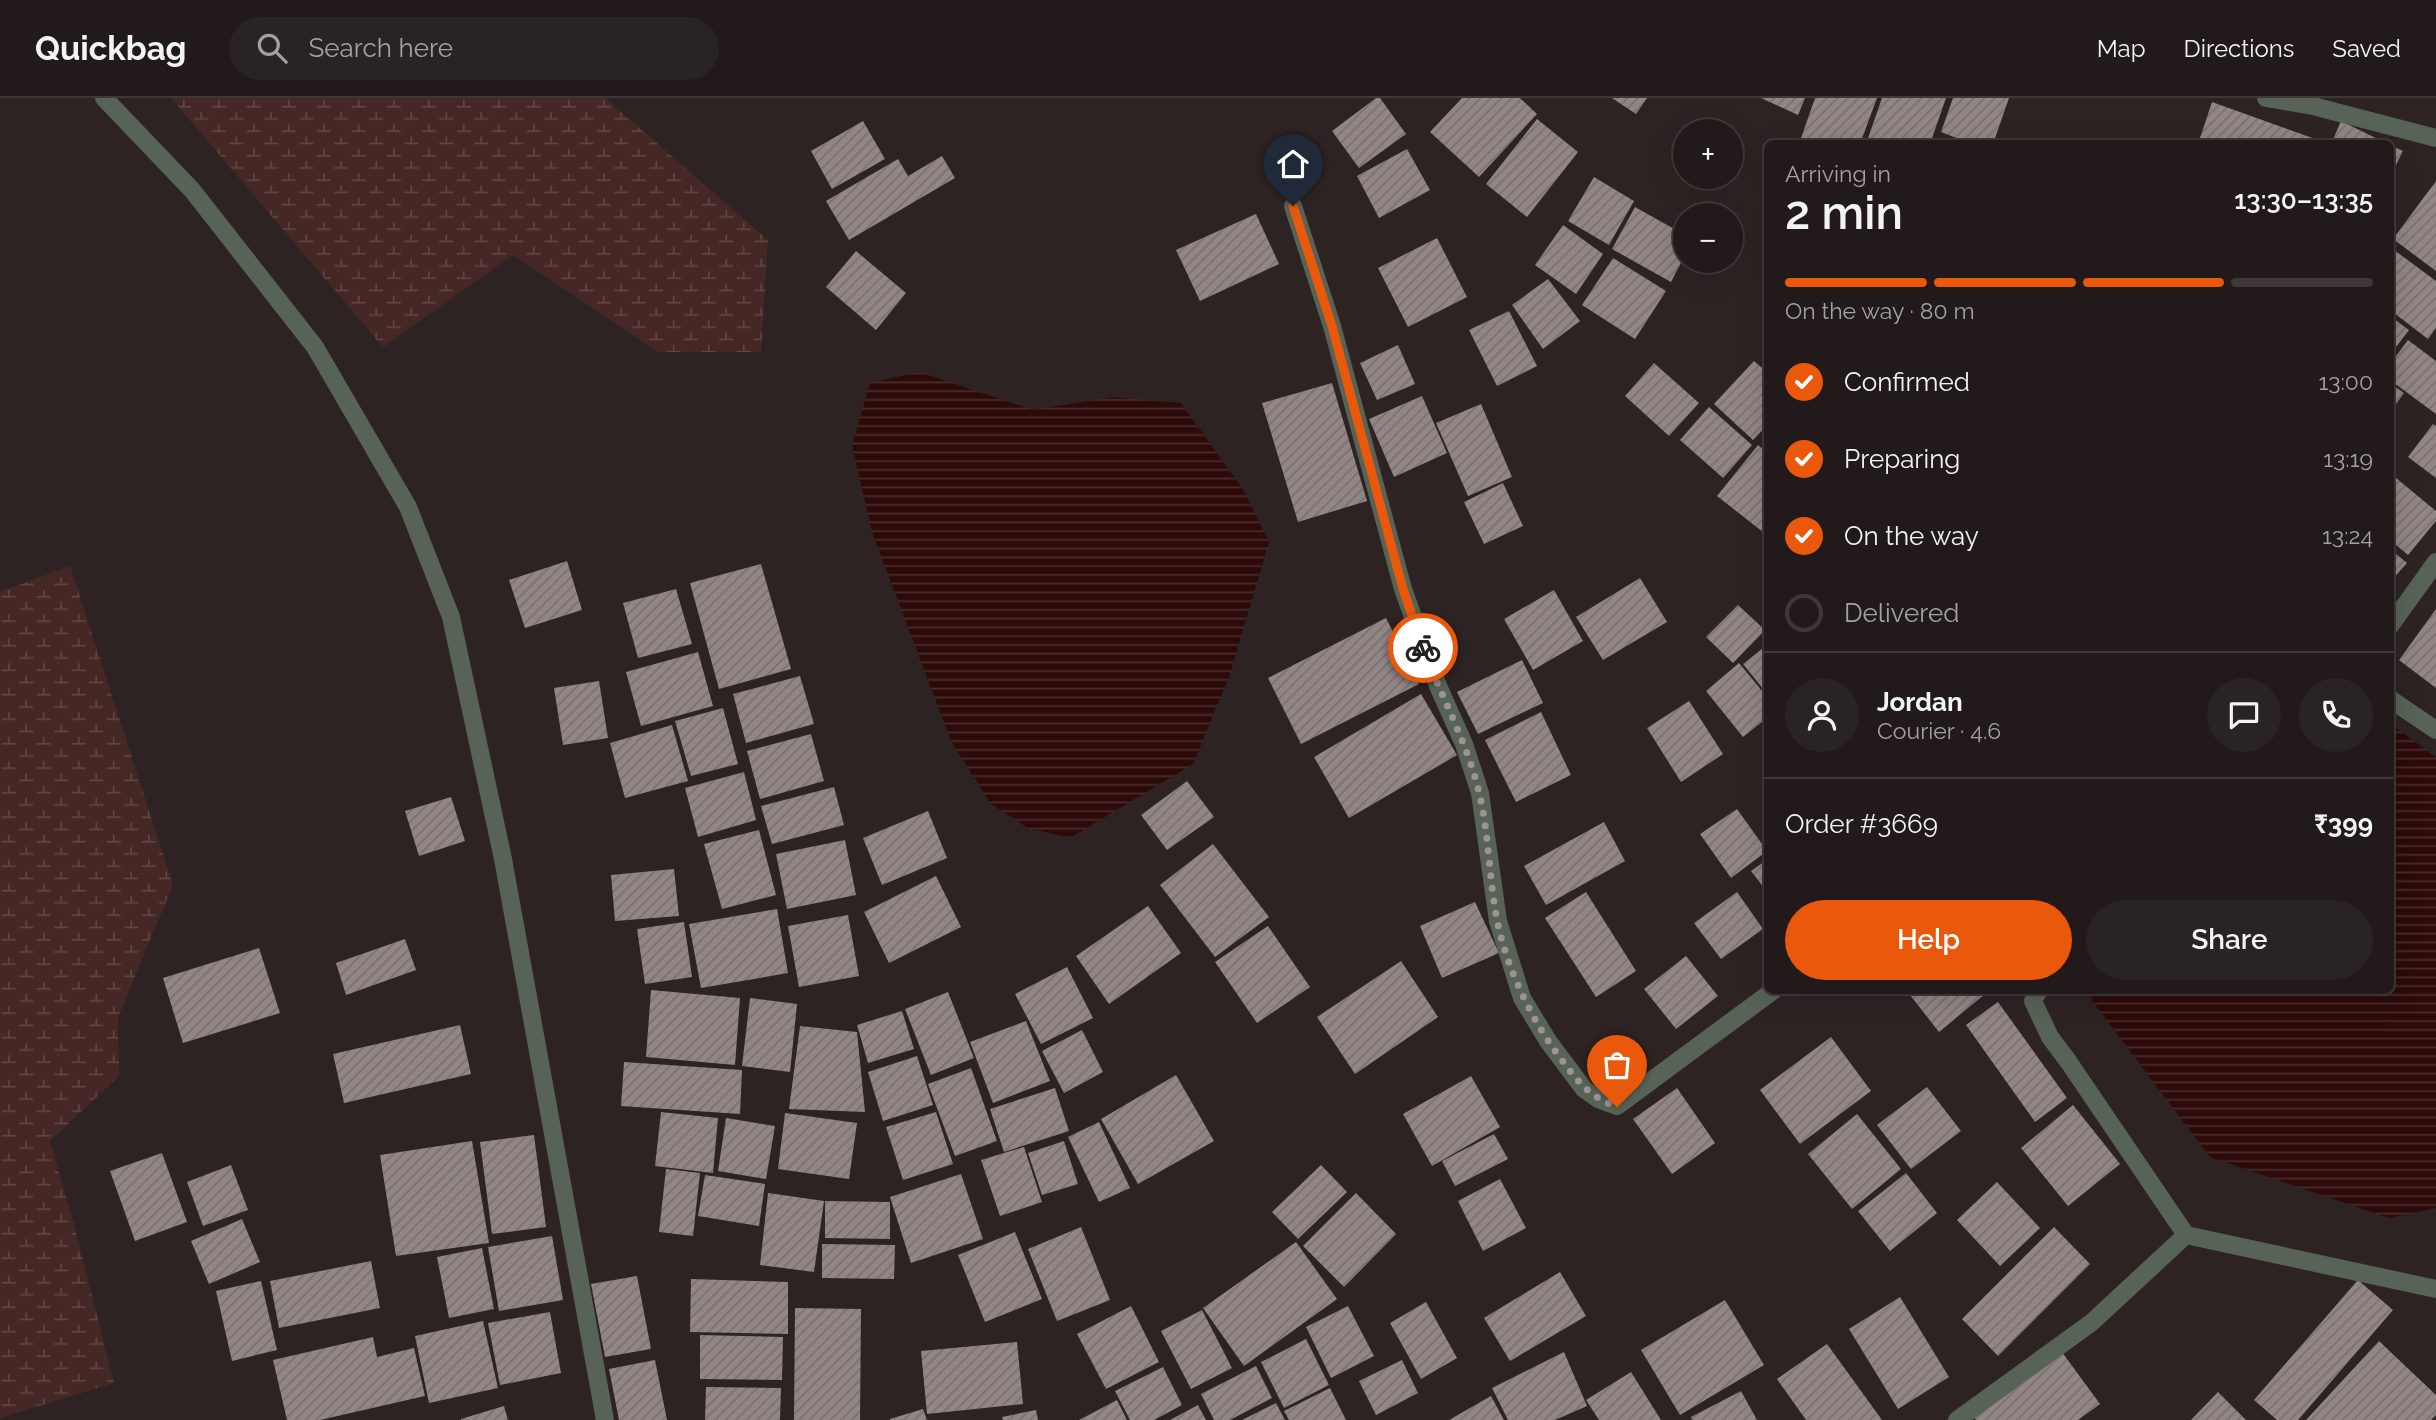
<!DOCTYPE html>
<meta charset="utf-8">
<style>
body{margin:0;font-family:Raleway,sans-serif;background:#2a2323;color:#f1f3f6;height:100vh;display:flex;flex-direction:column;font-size:26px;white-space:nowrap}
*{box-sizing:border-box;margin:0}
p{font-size:23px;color:#a2a1a2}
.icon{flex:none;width:38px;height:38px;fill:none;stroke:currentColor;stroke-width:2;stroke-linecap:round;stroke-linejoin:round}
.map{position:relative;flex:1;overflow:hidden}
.drawer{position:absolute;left:1764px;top:42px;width:630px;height:854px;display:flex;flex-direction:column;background:#221a1a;border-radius:10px;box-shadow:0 7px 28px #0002,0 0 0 2px #3f3839}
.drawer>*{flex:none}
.controls{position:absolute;left:1673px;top:21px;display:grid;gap:14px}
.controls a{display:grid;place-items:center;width:70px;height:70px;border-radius:50%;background:#221a1a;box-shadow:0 7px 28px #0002,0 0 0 2px #3f3839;font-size:35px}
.pin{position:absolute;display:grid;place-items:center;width:60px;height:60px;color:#fff;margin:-72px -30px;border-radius:50% 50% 50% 0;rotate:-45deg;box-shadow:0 0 7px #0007}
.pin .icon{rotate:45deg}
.courier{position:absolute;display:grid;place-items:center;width:70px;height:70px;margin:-35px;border:5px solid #ea580c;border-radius:50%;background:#fff;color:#222;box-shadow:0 2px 9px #0007}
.head em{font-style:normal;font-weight:600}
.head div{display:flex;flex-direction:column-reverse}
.head{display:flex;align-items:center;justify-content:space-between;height:119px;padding:0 21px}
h1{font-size:46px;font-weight:600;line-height:52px}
.bar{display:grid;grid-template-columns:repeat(4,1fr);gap:10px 7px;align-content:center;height:84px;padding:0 21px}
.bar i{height:9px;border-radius:5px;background:#3f3839}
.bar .current{background:#ea580c}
.bar p{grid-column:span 4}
.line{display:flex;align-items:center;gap:18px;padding:0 21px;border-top:2px solid #3f3839}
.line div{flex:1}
.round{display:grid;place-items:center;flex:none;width:74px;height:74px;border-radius:37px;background:#2a2323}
ol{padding:0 21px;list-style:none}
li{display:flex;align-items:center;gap:21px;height:77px}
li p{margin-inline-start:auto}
li .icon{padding:7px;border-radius:50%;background:#ea580c;color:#fff;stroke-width:4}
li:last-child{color:#a2a1a2}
li i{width:38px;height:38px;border:4px solid #3f3839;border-radius:50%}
.primary-button{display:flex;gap:14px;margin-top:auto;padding:14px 21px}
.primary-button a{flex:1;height:80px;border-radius:42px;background:#ea580c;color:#fff;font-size:28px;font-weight:600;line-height:80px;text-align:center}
.primary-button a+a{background:#2a2323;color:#f1f3f6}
header{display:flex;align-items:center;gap:42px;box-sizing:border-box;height:98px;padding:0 35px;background:#221a1a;border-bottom:2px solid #3f3839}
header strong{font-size:33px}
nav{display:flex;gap:38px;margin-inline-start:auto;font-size:24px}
.search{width:490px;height:63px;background:#2a2323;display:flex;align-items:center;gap:18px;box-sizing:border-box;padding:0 24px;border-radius:38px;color:#a2a1a2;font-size:26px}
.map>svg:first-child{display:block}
</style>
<header>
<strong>Quickbag</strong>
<div class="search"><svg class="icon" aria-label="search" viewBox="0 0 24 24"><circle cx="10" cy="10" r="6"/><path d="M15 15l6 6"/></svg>Search here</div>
<nav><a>Map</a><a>Directions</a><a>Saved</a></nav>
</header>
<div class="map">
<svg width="2436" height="1322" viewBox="0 0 2436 1322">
<defs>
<pattern id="wetland-marsh" width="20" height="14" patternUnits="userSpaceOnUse" patternTransform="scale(1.75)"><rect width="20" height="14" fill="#452725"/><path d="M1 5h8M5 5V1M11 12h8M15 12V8" fill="none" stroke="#5f4544"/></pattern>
<pattern id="water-rules" width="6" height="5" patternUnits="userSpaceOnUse" patternTransform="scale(1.75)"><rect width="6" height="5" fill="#2b0a09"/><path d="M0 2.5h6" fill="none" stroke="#492d2c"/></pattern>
<pattern id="building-hatch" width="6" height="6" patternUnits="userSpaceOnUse" patternTransform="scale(1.75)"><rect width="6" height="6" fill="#928685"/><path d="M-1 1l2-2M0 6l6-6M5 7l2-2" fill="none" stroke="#797070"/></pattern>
</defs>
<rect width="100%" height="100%" fill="#2d2322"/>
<path fill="url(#wetland-marsh)" d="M171,0h434l163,142 -7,112h-103l-145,-97 -130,92z
M70,468l103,319 -55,132 1,59 -69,65 25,87 39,155 -114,35v-826z"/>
<path fill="url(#water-rules)" d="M919,274l114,38 80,-13 68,6 63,88 25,51 -40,135 -36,87 -123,74 -42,-10 -37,-24 -40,-63 -79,-209 -20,-86 18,-63z
M2391,626l45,33v451l-47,10 -179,-61 -117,-155 -4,-11 301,-1z"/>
<path fill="url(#building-hatch)" d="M1376,0h4l26,36 -47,34 -27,-37z
M1462,0h58l17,16 -58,63 -49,-45z
M1612,0h35l-11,16z
M1761,0h44l-7,17z
M1815,0h62l-17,46h-61z
M1882,0h64l-16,46h-64z
M1953,0h56l-16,46h-21l-31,-12z
M2212,4l106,38 -1,4h-119z
M1537,21l41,33 -51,65 -41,-33z
M863,23l22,38 -53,30 -21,-38z
M2341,23l47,23h-57z
M2390,47l13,6 -13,26z
M1407,51l23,41 -51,28 -22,-42z
M942,58l13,22 -106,62 -23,-39 72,-42 10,17z
M1594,79l40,24 -25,44 -41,-24z
M2436,83v90l-43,-32z
M1635,109l50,28v20l-14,27 -59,-33z
M1256,116l23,50 -79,37 -24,-51z
M1563,127l40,29 -27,40 -41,-29z
M1437,140l30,59 -59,30 -30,-59z
M2390,149l46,34v47l-8,11 -38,-29z
M856,153l50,42 -30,37 -50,-43z
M1613,160l53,33 -31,48 -53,-34z
M1548,181l32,42 -37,28 -31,-44z
M1509,213l28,55 -40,20 -28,-56z
M2390,218l19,14 -19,25z
M2408,242l28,21v53l-46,-34v-16z
M1398,247l17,39 -38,16 -17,-37z
M1754,263l14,12v51l-15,16 -39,-36z
M1654,265l45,40 -30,33 -44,-40z
M1332,285l35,118 -69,21 -36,-119z
M2390,285l14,10 -14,19z
M1422,298l25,57 -53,24 -25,-58z
M1481,306l31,73 -44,19 -32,-73z
M1709,309l43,38 -29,33 -43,-38z
M2433,326l3,2v52l-28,-21z
M1758,347l10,8v83l-51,-40z
M2390,375l46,38v10l-28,34 -18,-15z
M1503,385l20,43 -39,18 -20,-42z
M2390,451l17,14 -17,19z
M567,463l15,49 -57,18 -16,-48z
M761,466l30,105 -72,20 -29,-106z
M1640,480l27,44 -64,38 -27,-43z
M676,491l16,55 -54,14 -15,-55z
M1554,492l29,51 -50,29 -29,-51z
M1738,507l27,25 -32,33 -27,-26z
M2436,511v79l-37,-28z
M1386,520l33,66 -118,60 -33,-66z
M1768,546v51l-25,-31z
M698,554l15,54 -72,20 -15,-54z
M1522,562l21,43 -65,31 -21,-42z
M1739,565l29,35v19l-25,20 -37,-46z
M800,578l14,48 -68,19 -13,-49z
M599,583l9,57 -45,7 -9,-57z
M1421,596l36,61 -108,63 -35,-61z
M1689,603l34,53 -42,28 -34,-54z
M723,610l15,56 -47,12 -16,-55z
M1541,614l30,63 -55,27 -31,-62z
M672,627l16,56 -63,17 -15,-55z
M811,636l13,47 -64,18 -13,-48z
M744,674l12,48 -58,17 -13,-49z
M1187,683l27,36 -47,33 -26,-35z
M834,689l10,38 -72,19 -11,-38z
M451,699l14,44 -46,15 -14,-45z
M1737,711l30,42 -36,27 -31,-44z
M928,713l19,47 -65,27 -19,-47z
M1604,724l21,39 -79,44 -22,-39z
M759,732l17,65 -54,14 -18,-65z
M845,742l11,55 -69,14 -11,-55z
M1213,746l56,73 -54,40 -55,-72z
M1768,761v34l-17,-22z
M674,771l5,47 -64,5 -4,-46z
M936,778l25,51 -72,36 -25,-51z
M1586,794l50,79 -40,26 -51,-79z
M1737,794l26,37 -42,30 -27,-36z
M1475,804l24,51 -57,25 -22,-52z
M1148,808l33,47 -72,51 -33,-48z
M777,811l11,64 -87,15 -12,-64z
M848,817l11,61 -60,11 -11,-61z
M684,824l8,55 -47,7 -8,-55z
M1268,828l42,61 -53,36 -42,-61z
M405,841l11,31 -70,25 -10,-32z
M259,850l21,65 -97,30 -20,-65z
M1686,858l32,40 -42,33 -32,-40z
M1401,863l37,56 -83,57 -38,-57z
M1067,869l26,51 -52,26 -26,-50z
M651,892l89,8 -5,67 -89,-8z
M1906,892h76l3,4 -46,38z
M948,894l26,66 -43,17 -26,-66z
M750,900l47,6 -7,68 -48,-6z
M1998,904l69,96 -32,24 -69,-97z
M902,913l12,38 -46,14 -11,-38z
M1026,923l24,60 -57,22 -23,-61z
M460,927l11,49 -127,29 -11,-49z
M800,928l57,6 8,80 -76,-3z
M1082,932l21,42 -39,21 -22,-42z
M1831,939l40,54 -71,53 -40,-54z
M917,958l16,49 -50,16 -15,-49z
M624,964l118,8 -2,44 -119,-8z
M971,970l26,73 -42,15 -27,-72z
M1176,977l38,66 -76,43 -37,-65z
M1471,978l29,51 -68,39 -29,-52z
M1927,989l34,44 -50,38 -34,-44z
M1055,990l14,43 -65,21 -14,-43z
M1677,990l38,55 -43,31 -39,-55z
M2073,1007l47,59 -52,42 -47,-58z
M661,1014l57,6 -5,55 -58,-7z
M936,1014l17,52 -50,16 -17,-53z
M785,1015l72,10 -8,56 -71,-10z
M1857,1016l44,55 -49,40 -44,-55z
M726,1020l49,8 -9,53 -48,-8z
M1099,1024l31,66 -31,14 -31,-65z
M1494,1036l14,25 -53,27 -13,-25z
M534,1037l12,92 -54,7 -12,-92z
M472,1043l17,102 -93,13 -16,-101z
M1064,1043l14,43 -36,11 -14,-42z
M1024,1049l18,55 -42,14 -19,-56z
M162,1055l25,69 -52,19 -25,-70z
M231,1067l17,45 -45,16 -16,-44z
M1321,1067l26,27 -49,47 -26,-27z
M666,1071l34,4 -7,63 -34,-4z
M1906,1075l31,40 -47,38 -32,-40z
M961,1076l22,65 -72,24 -21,-66z
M705,1077l60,9 -6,42 -61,-10z
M1500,1081l26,49 -43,23 -25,-50z
M1997,1084l43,46 -40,38 -43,-46z
M768,1095l56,8 -10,71 -54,-7z
M1356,1095l40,41 -52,53 -41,-41z
M825,1103l65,1v37l-65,-1z
M242,1121l18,43 -51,22 -18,-43z
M1081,1129l29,73 -53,21 -29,-72z
M2054,1129l36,37 -92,92 -36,-37z
M1015,1134l27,67 -57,23 -27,-67z
M552,1138l11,64 -64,11 -11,-64z
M1296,1144l41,57 -93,67 -41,-58z
M822,1146l73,1 -1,34 -72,-1z
M482,1150l12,61 -45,9 -12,-61z
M371,1163l9,47 -101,20 -9,-47z
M1560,1174l26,44 -76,45 -26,-43z
M637,1178l14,73 -46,8 -14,-73z
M691,1181l97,3v52l-98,-2z
M2358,1182l35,30 -95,110h-21l-23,-20z
M261,1183l16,69 -45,11 -16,-70z
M1900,1199l49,80 -51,32 -49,-80z
M1725,1202l39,65 -84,50 -39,-65z
M1426,1204l31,56 -36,21 -31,-56z
M1131,1208l28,56 -53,27 -29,-55z
M1348,1208l26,50 -43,22 -25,-51z
M795,1210l66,1 -1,111h-66z
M1202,1212l30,58 -41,21 -30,-58z
M550,1214l11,61 -61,12 -12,-62z
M483,1223l15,67 -69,15 -14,-67z
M700,1237l83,2 -1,43 -82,-1z
M373,1239l4,20 37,-9 11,48 -105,24h-33l-14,-60z
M1306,1241l23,46 -45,23 -23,-46z
M2379,1243l57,54v20l-5,5h-125z
M1017,1244l6,62 -96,10 -6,-63z
M1827,1246l55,76h-76l-29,-41z
M2059,1250l41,56 -22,16h-102l-5,-7z
M1564,1254l23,54 -32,14h-47l-16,-32z
M655,1262l12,60h-48l-10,-51z
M1402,1262l16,33 -42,22 -17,-34z
M1256,1268l16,32 -42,22h-16l-13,-26z
M1163,1269l19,38 -28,15h-24l-15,-29z
M1631,1274l30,48h-62l-13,-20z
M706,1289l75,1 -1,32h-75z
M1330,1290l16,32h-57l-5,-9z
M1741,1293l16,29h-65l-1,-3z
M2218,1294l28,28h-55z
M1491,1298l13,24h-55z
M1117,1302l10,20h-48z
M1276,1305l9,17h-43z
M1198,1307l8,15h-36z
M504,1308l4,14h-47v-1z
M923,1311l4,11h-37v-1z
M1036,1312l2,10h-35l-1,-3z"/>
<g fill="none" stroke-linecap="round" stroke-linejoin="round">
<path stroke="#576356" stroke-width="18" d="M104,0l88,92 123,157 93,160 43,110 52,242 102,561
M2266,0l47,8 123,32
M1293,108l39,120 71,263 35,97 26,58 16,49 18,128 24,77 26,43 36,48 14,10 19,7 157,-116
M2390,528l46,-64
M2390,601l46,31
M2186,1137l250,54
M1957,1322l134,-97 95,-88 -118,-174 -18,-24 -17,-36 6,-11"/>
</g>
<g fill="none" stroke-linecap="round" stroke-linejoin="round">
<path stroke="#9c9393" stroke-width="7" stroke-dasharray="0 12.6" d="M1423,550c18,48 44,94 56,144 10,42 10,86 18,128 10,48 32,95 61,135 19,25 28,40 59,52"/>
<path stroke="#ea580c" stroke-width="9" d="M1293,108l39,120 71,263 20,59"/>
</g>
</svg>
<div class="controls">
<a>+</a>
<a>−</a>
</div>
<div class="pin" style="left:1617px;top:1009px;background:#ea580c"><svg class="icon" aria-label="bag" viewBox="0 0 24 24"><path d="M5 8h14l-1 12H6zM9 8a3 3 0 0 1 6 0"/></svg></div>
<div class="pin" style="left:1293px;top:108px;background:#1f2937"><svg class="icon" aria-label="home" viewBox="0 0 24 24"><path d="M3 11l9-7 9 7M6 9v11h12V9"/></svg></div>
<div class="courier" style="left:1423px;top:550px"><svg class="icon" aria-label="bike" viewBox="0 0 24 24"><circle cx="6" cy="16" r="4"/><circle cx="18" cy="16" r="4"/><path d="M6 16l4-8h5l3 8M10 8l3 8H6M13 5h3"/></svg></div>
<section class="drawer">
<div class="head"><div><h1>2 min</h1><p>Arriving in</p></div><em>13:30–13:35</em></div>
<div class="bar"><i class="current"></i><i class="current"></i><i class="current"></i><i></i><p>On the way · 80 m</p></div>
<ol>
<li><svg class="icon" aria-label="check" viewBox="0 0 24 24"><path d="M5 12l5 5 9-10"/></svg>Confirmed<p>13:00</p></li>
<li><svg class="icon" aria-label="check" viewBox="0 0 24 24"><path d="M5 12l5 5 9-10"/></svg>Preparing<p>13:19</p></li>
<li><svg class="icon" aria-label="check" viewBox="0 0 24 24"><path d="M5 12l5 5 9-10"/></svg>On the way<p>13:24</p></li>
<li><i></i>Delivered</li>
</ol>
<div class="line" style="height:126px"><a class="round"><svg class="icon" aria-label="person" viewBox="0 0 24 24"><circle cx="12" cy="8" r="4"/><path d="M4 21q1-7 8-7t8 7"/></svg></a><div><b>Jordan</b><p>Courier · 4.6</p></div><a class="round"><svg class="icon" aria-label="chat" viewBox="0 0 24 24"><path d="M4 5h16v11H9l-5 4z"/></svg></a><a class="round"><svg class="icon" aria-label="phone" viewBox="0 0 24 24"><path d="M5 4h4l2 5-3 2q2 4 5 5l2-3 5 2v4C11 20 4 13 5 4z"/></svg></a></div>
<div class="line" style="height:91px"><div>Order #3669</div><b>₹399</b></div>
<div class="primary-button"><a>Help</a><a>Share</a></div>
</section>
</div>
